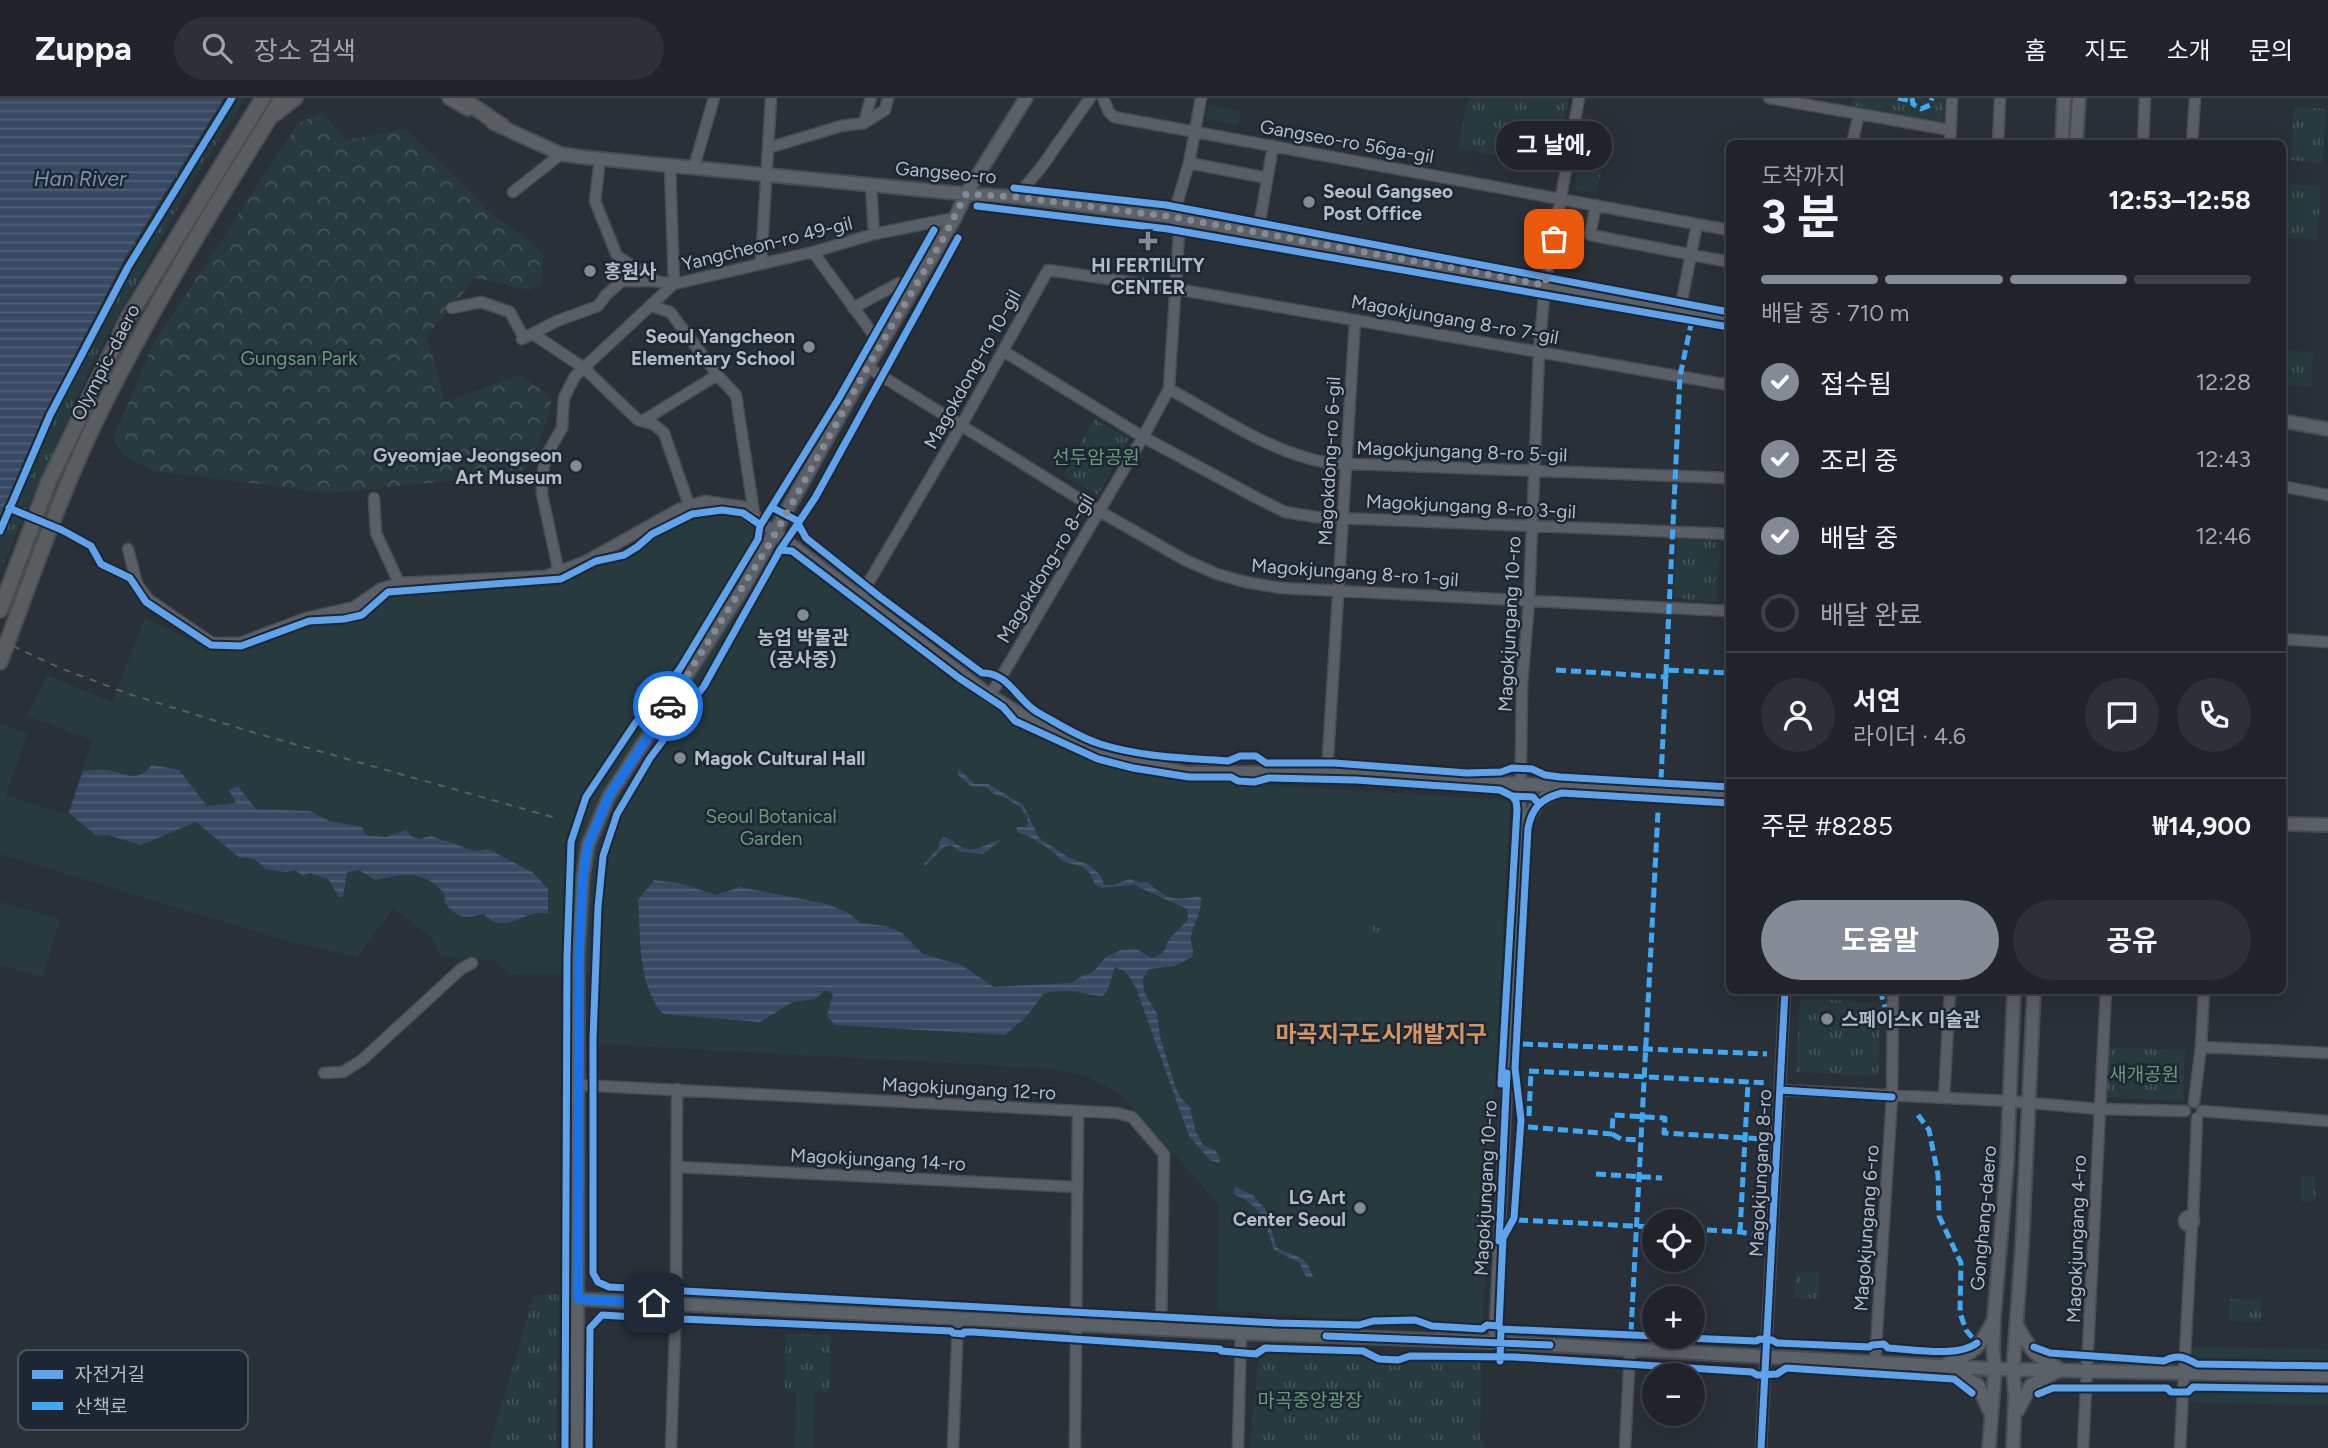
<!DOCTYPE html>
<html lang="ko">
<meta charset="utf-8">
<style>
body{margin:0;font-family:Figtree,"Noto Sans KR",sans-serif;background:#2d3036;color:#f1f3f6;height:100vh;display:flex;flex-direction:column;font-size:26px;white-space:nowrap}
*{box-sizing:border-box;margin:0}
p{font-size:23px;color:#a2a4a8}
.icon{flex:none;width:38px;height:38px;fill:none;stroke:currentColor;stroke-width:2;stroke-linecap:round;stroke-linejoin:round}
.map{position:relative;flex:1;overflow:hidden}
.details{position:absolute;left:1726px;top:42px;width:560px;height:854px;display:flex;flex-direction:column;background:#20242a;border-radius:10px;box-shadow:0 7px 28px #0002,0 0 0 2px #3d4147}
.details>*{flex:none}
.buttons{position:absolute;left:1642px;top:1111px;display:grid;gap:14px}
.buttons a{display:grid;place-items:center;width:63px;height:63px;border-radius:50%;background:#20242a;box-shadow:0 7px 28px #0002,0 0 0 2px #3d4147;font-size:35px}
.pin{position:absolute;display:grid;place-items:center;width:60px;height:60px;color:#fff;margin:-30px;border-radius:14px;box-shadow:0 4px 10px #0006}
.courier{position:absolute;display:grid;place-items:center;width:70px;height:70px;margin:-35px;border:5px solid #1a73e8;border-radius:50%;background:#fff;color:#222;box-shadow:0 2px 9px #0007}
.bubble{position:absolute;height:49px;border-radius:24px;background:#20242a;box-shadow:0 7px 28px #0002,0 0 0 2px #3d4147;font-size:23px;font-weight:700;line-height:49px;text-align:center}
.summary em{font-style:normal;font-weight:700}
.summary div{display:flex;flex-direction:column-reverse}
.summary{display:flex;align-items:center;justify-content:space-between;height:119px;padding:0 35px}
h1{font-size:46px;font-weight:700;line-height:52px}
.bar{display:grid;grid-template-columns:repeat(4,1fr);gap:10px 7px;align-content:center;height:84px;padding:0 35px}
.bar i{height:9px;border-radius:5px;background:#3d4147}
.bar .current{background:#848b96}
.bar p{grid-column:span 4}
.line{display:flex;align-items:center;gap:18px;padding:0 35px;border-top:2px solid #3d4147}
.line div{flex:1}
.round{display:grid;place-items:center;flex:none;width:74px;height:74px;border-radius:37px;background:#2d3036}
ol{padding:0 35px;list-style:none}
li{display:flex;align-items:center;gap:21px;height:77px}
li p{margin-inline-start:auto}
li .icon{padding:7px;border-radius:50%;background:#848b96;color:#fff;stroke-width:4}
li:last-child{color:#a2a4a8}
li i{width:38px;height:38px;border:4px solid #3d4147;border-radius:50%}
.primary-button{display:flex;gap:14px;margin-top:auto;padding:14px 35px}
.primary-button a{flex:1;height:80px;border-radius:42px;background:#848b96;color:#fff;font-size:28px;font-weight:700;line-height:80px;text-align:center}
.primary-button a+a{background:#2d3036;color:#f1f3f6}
header{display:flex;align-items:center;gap:42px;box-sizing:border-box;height:98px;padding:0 35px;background:#20242a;border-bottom:2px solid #3d4147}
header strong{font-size:33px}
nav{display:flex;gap:38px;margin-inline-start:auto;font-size:24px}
.search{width:490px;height:63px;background:#2d3036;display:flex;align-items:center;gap:18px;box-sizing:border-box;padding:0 24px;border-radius:38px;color:#a2a4a8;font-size:26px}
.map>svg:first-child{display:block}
</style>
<header>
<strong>Zuppa</strong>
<div class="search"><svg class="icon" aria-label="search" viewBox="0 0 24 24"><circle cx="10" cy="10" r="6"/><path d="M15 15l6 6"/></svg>장소 검색</div>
<nav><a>홈</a><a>지도</a><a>소개</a><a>문의</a></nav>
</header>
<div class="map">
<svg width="2328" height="1350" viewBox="0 0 2328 1350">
<defs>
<pattern id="forest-crowns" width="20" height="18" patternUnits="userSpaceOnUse" patternTransform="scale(1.75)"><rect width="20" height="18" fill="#273a3e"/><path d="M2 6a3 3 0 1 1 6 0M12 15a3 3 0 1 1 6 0" fill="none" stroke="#445559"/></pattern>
<pattern id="park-tufts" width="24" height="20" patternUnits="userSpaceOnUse" patternTransform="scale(1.75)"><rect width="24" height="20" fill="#273a3e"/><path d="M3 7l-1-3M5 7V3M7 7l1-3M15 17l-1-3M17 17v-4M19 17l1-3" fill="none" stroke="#445559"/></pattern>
<pattern id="water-rules" width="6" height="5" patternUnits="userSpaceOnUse" patternTransform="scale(1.75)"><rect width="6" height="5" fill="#384963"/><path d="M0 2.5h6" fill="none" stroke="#526178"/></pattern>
</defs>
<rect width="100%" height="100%" fill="#2a3038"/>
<path fill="#273a3e" d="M1208,7l33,6 -3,14 -32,-6z
M723,414l21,5 49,42 202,151 67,40 66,22 55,8 327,20 -27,517 -4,8 -7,2 -109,-8 -4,3 -40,-3 -18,-4 -84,-4 2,-106 -96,-108c-30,-21 -48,-26 -84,-29l-442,-24 1,-71 -89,2 -14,-14 -53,-4 -11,-20 -38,-28 -36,48 -73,-17 -284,-86v-130l28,9 -22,62 61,20 25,-75 -65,-24 20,-41 65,27 33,-85 67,34 59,-15 37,-14 53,-10 24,-17 175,-11 135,-69z
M0,804l60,17 -17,58 -43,-12z
M2191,1248l137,4v12l-128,-3 -8,-3z
M2200,1289l128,3v16l-141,-4 4,-12z
M796,1293l19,1 -2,56h-18z"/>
<path fill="url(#forest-crowns)" d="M322,14l24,28 60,-11 88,87 37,26 12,12 -1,30 -12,6 -54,-12 -49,58 18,66 75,-27 32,23 -5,23 -20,49 -27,6 -171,17 -174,-22 -31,-15 -11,-17 40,-95 145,-220z"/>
<path fill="url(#park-tufts)" d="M224,0h21l-51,81 -99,178 -95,213v-54l44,-102 82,-158z
M1468,0h101l-15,69 -96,-19z
M1853,0h91l-1,25 -92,-18z
M2294,8l32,3 -4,54 -31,-3z
M1578,70l23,4 -4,21 -22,-3z
M2289,86l32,2 -4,54 -31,-3z
M2283,252l30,2 -2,35 -29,-3z
M1094,321l35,20 -31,56 -35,-20z
M1677,440l44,4 -4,60 -43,-4z
M1376,817l7,4 18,-2 3,6 -23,15 -13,-11z
M1800,900l81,5 -3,73 -82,-4z
M2105,949l80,3 -2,51 -80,-4z
M2315,1078l1,25 -15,1v-25z
M1796,1173l23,1 -1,27 -24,-1z
M559,1196l-3,154h-67l45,-153z
M2230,1201l32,1 -1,22 -32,-1z
M786,1236l45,1 -1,57 -45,-1z
M1259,1253l223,4 -2,85 6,8h-236z"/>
<path fill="url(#water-rules)" d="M0,0h224l-98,158 -82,158 -44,102z
M152,667l27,5 28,36 29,-3 -7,-13 9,-4 18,23 54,2 19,10 33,6 4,8 20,2 20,-7 6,7 8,2 11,-3 44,15 13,-2 44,23 16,17v25c-17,-6 -32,12 -50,9 -5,-1 -11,-6 -15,-9 -21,5 -25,4 -39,-12l1,-8c-22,-25 -41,-20 -70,-14l-16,-10 -12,2 -4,25h-4l-11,-18 -18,-6 -7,3 -8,-6 -9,2 -21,-3c-7,-9 -13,-12 -25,-11l-44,-36 -55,23 -33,-10 -11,1 -28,-23 14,-42c7,0 15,-2 23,-1 20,2 28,15 46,-5z
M958,672l3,1 13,13h14l35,21 16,33 29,19 23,9 10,10 3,9h10l16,-6 9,4 8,-1c20,16 25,20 51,14l3,2c1,18 -11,30 -10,42 0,8 4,9 1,17l-17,9 -26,3 -6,9 1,14 13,22 3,22 15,50 5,11 10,11 6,24 7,13 12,5 5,8 -1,5 -9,-3 -21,-24 -53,-148 -10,-16 -11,-5 -8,25 -5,4c-20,-2 -39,-9 -59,-2l-16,22 -22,19 -170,-10 -8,-9 6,-22 -8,-4 -10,9 -22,3 -33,20 -97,-8c-26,-30 -22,-76 -25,-114l16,-20 25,3 37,12 24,-8 87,17 21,9 12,10 27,3 15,7 21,21 38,11 33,22 77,-4 9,-6 13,-5 13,-15 15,-7 15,-1 16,9c18,-6 11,-12 19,-21 5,-6 12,-11 17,-18l-1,-10 -53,-24 -32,3 -7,-4 -6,-12 -8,-6 -17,-4 -13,-12 -21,-13 -13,-5v-5h9l2,-3 -1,-7 -6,-9 -15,-10 -12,-4 -9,-7 -14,-1 -13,-11z
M943,739c10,2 15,11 25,12 14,2 21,-8 33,-9l-18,14 -23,-2 -9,-7 -7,2 -19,19 -1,-2 16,-18 -1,-4z
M1235,1089l18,8 13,15 10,37c16,11 29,4 37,30h-7l-6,-14 -26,-13c-8,-27 -12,-45 -41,-56z"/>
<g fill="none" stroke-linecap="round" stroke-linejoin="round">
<defs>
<path id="minor" d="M1103,0l6,14 5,5 615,113
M1769,0l181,32
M864,25l7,-25
M1852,46l7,-30
M1950,46l2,-46
M1998,46l2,-46
M2143,46l2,-46
M2192,46l3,-46
M768,50l73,-22 23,-3 21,-13 3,-12
M600,61l-5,42 22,55 37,24
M1189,65l78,15
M694,69l20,-69
M871,87l3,49
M513,94l48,-38
M1016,99l24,-28 50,-71
M1596,107l-6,30 139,27
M1258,134l15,-86
M813,154l68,93
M761,166l10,-166
M652,208l18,6 50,66 16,17 18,118
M452,210l29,-6 29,10 14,26
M853,210l46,-25 14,7
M1680,212l17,-86
M533,236l51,34 54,52 15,4 11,9 25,72
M522,241l35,-18 41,-15 8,-11 16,-14h32l20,3 -4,-119
M1003,253l140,86 114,61 28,14 31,5 413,17
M867,269l232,144 86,49 32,14 28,8 36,6 448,23
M1169,291c50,27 102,64 159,74l401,15
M644,322l70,-43 6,1
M2282,388l46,9
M374,400l2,35 23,50
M128,451l9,35 11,15 64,44h28l66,-25 48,-11 26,-18 19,-6 146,-7 39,-14 95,-53 26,-8 40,6 30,26
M559,475l-17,-79v-18l4,-20 16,-28 2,-30 11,-22 90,-84 9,-8 139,-32 61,-18 81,-16
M860,499l101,-171 87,-156 128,19 553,96
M2282,541l46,3
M990,598l153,-259 26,-48 10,-156 -6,-16 16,-54 12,-65
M1327,675l28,-453
M2201,949l127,6
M324,975l19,-1 19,-12 99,-91 11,-6
M579,987l538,28 15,4 32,37 -3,175
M1780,992l230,11 89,8 86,2
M1944,1000l6,-108
M2194,1004l7,-55 3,-57
M2202,1013l126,10
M678,1069l398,20
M2184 1123a5 5 0 1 1 10 0a5 5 0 1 1-10 0Z
M2193,1120l4,-100
M1494,1244l26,-510 2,-148 7,-82 10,-250 6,-67 34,-187
M1875,1264l17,-265 1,-107
M671,1350l5,-144 1,-215
M953,1350l5,-130
M1075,1350l3,-336
M1238,1350l3,-115
M1625,1350l5,-99
M1761,1350l24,-458
M2083,1350l23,-458
M2180,1350l12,-224"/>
<path id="major" d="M449,0l19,11
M493,25l68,31 20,3 385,37 50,3 157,20 556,102
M2062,46l2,-46
M2076,46l3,-46
M2282,323l46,8
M775,435l215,163 49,30 61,29 87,18h140l402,23
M2282,726l46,1
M1520,734l18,-30 23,-14
M578,1201l663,34 253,9 501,27 333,7
M2017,1227c12,23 17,31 41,43
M1948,1265c26,-10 32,-16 44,-40
M1948,1271l30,16 11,25
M2018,1312l13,-25 27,-14
M577,1350l1,-492 5,-80 5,-31 21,-49 136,-211 122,-218 88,-149 11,-24 60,-96
M1989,1350l6,-79 -2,-18 1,-33 13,-155 7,-173
M2013,1350l2,-53 -2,-26 9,-122 12,-257"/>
<path id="highway" d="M461,0l41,28
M276,15l19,-15
M0,512l49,-129 80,-165 134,-218
M0,564c32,-85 61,-171 101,-252 54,-108 117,-210 181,-312"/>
</defs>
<use href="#minor" stroke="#484c53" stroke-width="13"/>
<use href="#major" stroke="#484c55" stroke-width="16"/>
<use href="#highway" stroke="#474c53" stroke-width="18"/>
<use href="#minor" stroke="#5a5e66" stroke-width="10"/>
<use href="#major" stroke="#5c6168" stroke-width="12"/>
<use href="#highway" stroke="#5a5d60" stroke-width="14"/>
<path stroke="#595d64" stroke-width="2" stroke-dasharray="7 7" stroke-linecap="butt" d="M0,542l60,28 69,26 126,39 301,85"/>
<path stroke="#3fa9f5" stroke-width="5" stroke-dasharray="10 5" stroke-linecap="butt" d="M1898,0l14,3
M1912,0l1,6 8,5 9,-4 2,-7
M1556,572l110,7v-7l63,3
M1661,681l19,-403 13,-61
M1880,892l5,17
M1523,946l244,10
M1529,973l238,12
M1918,1017l11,15 9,45 1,41 22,47 -1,50 6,17 11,13
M1529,1018l2,-45
M1528,1029l84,7 1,-19 52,3 -1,15 99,6
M1612,1036l9,5 19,1
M1596,1076l66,4
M1518,1122l136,7
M1692,1131l48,3 18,3
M1740,1134l8,-149
M1631,1234l27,-520"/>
<defs>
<path id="cycleway" d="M1014,90l152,17 563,107
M977,108l191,23 561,98
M958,140l-143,260 -35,52 -76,136 -54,72 -33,56 -14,42 -5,51 -5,132v234l5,9 11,5 668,36 82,2 14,-4 42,-1 17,6 50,3 5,-4 12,1
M9,410l53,22 29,16 10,18 29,14 16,24 65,43 30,1 68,-25 35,-2 18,-4 26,-23 173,-13 35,-18 28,-6 13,-8 15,-13 40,-20 30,-4 21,3 16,11
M773,410l23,12 10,18 74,59 102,76c26,-1 35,27 55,39 20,11 41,25 63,32 41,13 85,14 128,17l12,-5h16l10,7h68l133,10 34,-1 11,-4 20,1 13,6 15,2 169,10
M0,433l50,-116 78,-148 104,-169
M780,452l12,1 167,127 44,29 12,14 83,38 35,9 56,9h42l7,4 16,1 15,-4 87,2 144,10 12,6 21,1 5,6
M1501,986l16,-275 -1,-8 -4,-5
M1780,992l112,7
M1499,1143l8,-168
M1501,1231l153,7
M1326,1238l224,9
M1665,1239l91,4 4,-2 12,1 5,3 92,4 3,-2 12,-1 4,4c24,1 70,10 89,-5
M2034,1249l16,6 114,8c13,-7 21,-4 33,3l131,2
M1500,1263l1,-32 -2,-3 4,-88 11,-20 7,-98 -6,-52 13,-240c4,-20 13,-30 34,-35l167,10
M2038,1296l15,-6h114l4,4h17l5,-5 135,2
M565,1350l2,-491 4,-115 15,-45 50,-75 13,-9 32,-46 77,-128 2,-13 79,-128 95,-168
M589,1350l1,-120 12,-13 64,4 2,2h11l3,-2 269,12 2,2 10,1 1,-2h9l247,17 1,2 35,3 9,-6 98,3 16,8 19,1 12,-4 105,1 237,15 5,3 20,-1 9,-6 168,11 18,14
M1761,1350l24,-458"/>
</defs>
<use href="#cycleway" stroke="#1d2633" stroke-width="11"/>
<use href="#cycleway" stroke="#60a3ed" stroke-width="7"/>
</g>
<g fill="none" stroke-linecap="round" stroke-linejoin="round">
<path stroke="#848b96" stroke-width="7" stroke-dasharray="0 12.6" d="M668,608l102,-163 97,-175 76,-129 23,-45 50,3 157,20 372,68 9,-46"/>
<path stroke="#1a73e8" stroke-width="9" d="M654,1205l-76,-4 1,-343 4,-80 5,-31 21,-49 59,-90"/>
</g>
<g fill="#848b96" stroke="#1d2633" stroke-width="2.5">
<circle cx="1309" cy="104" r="7"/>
<path d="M1144.5 132.5h7v7h7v7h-7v7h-7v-7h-7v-7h7z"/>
<circle cx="590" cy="173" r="7"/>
<circle cx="809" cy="249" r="7"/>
<circle cx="576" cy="368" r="7"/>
<circle cx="803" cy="517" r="7"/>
<circle cx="680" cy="660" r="7"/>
<circle cx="1827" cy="921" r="7"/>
<circle cx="1360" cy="1110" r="7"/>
</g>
<g text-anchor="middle" stroke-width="5" stroke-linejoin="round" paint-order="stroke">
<g font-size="19" fill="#b4bcc9" stroke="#1d2633">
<text transform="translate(1347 43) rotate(10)" y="7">Gangseo-ro 56ga-gil</text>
<text transform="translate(946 74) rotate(5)" y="7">Gangseo-ro</text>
<text transform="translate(767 145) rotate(-14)" y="7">Yangcheon-ro 49-gil</text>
<text transform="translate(1455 221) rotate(10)" y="7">Magokjungang 8-ro 7-gil</text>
<text transform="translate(105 264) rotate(-63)" y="7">Olympic-daero</text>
<text transform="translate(972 271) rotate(-61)" y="7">Magokdong-ro 10-gil</text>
<text transform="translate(1462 353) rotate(2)" y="7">Magokjungang 8-ro 5-gil</text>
<text transform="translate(1329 363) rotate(-87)" y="7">Magokdong-ro 6-gil</text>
<text transform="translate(1471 408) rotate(3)" y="7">Magokjungang 8-ro 3-gil</text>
<text transform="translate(1045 470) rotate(-59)" y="7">Magokdong-ro 8-gil</text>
<text transform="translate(1355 474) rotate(4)" y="7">Magokjungang 8-ro 1-gil</text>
<text transform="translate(1509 526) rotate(-87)" y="7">Magokjungang 10-ro</text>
<text transform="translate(969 990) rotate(3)" y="7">Magokjungang 12-ro</text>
<text transform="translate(878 1061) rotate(3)" y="7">Magokjungang 14-ro</text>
<text transform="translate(1760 1075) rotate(-87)" y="7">Magokjungang 8-ro</text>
<text transform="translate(1485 1090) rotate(-87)" y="7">Magokjungang 10-ro</text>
<text transform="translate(1983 1120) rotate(-85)" y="7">Gonghang-daero</text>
<text transform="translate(1866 1130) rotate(-86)" y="7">Magokjungang 6-ro</text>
<text transform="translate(2076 1141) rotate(-88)" y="7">Magokjungang 4-ro</text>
</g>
<g font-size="19" font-weight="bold" fill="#b4bcc9" stroke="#1d2633" text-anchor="start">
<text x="1323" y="100">Seoul Gangseo<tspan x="1323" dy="22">Post Office</tspan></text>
<text x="1148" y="174" text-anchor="middle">HI FERTILITY<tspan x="1148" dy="22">CENTER</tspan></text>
<text x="604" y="180">홍원사</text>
<text x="795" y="245" text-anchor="end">Seoul Yangcheon<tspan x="795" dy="22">Elementary School</tspan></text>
<text x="562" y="364" text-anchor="end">Gyeomjae Jeongseon<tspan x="562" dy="22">Art Museum</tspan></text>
<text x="803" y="546" text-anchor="middle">농업 박물관<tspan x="803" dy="22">(공사중)</tspan></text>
<text x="694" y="667">Magok Cultural Hall</text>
<text x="1841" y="928">스페이스K 미술관</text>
<text x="1346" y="1106" text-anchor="end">LG Art<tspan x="1346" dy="22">Center Seoul</tspan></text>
</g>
<g font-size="19" fill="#6b9a76" stroke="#1d2633">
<text x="299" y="267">Gungsan Park</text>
<text x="1096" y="366">선두암공원</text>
<text x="771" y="725">Seoul Botanical<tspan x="771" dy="22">Garden</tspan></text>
<text x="2144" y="983">새개공원</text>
<text x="1310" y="1309">마곡중앙광장</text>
</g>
<g font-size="21" font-style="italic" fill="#7c92b1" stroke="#1d2633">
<text x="80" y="88">Han River</text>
</g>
<g font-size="23" font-weight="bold" fill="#d59563" stroke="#1d2633">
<text x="1381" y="944">마곡지구도시개발지구</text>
</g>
</g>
<rect x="18" y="1252" width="230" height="80" rx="10" fill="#1d2633" stroke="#4a5360" stroke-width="2"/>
<rect x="32" y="1272" width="31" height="9" fill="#60a3ed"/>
<rect x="32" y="1304" width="31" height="8" fill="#3fa9f5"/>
<g font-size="19" fill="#b4bcc9">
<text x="75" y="1283">자전거길</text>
<text x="75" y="1315">산책로</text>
</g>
</svg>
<div class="buttons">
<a><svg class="icon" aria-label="locate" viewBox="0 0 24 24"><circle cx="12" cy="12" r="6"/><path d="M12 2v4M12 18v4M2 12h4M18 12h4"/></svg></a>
<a>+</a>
<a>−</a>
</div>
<div class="pin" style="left:1554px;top:141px;background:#ea580c"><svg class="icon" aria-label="bag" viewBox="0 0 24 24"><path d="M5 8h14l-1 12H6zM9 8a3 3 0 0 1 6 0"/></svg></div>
<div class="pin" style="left:654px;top:1205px;background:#1f2937"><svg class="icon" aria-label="home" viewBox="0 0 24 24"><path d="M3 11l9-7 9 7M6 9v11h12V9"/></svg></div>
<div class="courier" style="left:668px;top:608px"><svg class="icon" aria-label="car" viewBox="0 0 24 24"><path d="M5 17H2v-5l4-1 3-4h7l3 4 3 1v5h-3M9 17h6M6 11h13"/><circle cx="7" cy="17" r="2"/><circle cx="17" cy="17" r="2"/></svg></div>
<div class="bubble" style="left:1496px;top:23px;width:116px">그 날에,</div>
<section class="details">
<div class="summary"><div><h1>3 분</h1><p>도착까지</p></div><em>12:53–12:58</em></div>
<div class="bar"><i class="current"></i><i class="current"></i><i class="current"></i><i></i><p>배달 중 · 710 m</p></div>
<ol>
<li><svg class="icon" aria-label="check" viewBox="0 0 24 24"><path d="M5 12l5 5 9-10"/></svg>접수됨<p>12:28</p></li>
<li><svg class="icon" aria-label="check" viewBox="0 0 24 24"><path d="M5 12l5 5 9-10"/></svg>조리 중<p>12:43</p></li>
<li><svg class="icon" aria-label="check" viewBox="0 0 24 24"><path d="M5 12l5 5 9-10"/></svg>배달 중<p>12:46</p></li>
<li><i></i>배달 완료</li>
</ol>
<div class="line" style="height:126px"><a class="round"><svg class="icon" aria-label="person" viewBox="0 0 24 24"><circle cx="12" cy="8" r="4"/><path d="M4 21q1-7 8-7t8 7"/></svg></a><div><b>서연</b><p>라이더 · 4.6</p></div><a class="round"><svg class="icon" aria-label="chat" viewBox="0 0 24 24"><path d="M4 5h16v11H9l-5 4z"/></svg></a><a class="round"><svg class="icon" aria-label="phone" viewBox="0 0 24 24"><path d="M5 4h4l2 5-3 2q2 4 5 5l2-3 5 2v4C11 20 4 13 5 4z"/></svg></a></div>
<div class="line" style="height:91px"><div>주문 #8285</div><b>₩14,900</b></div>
<div class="primary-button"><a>도움말</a><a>공유</a></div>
</section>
</div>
